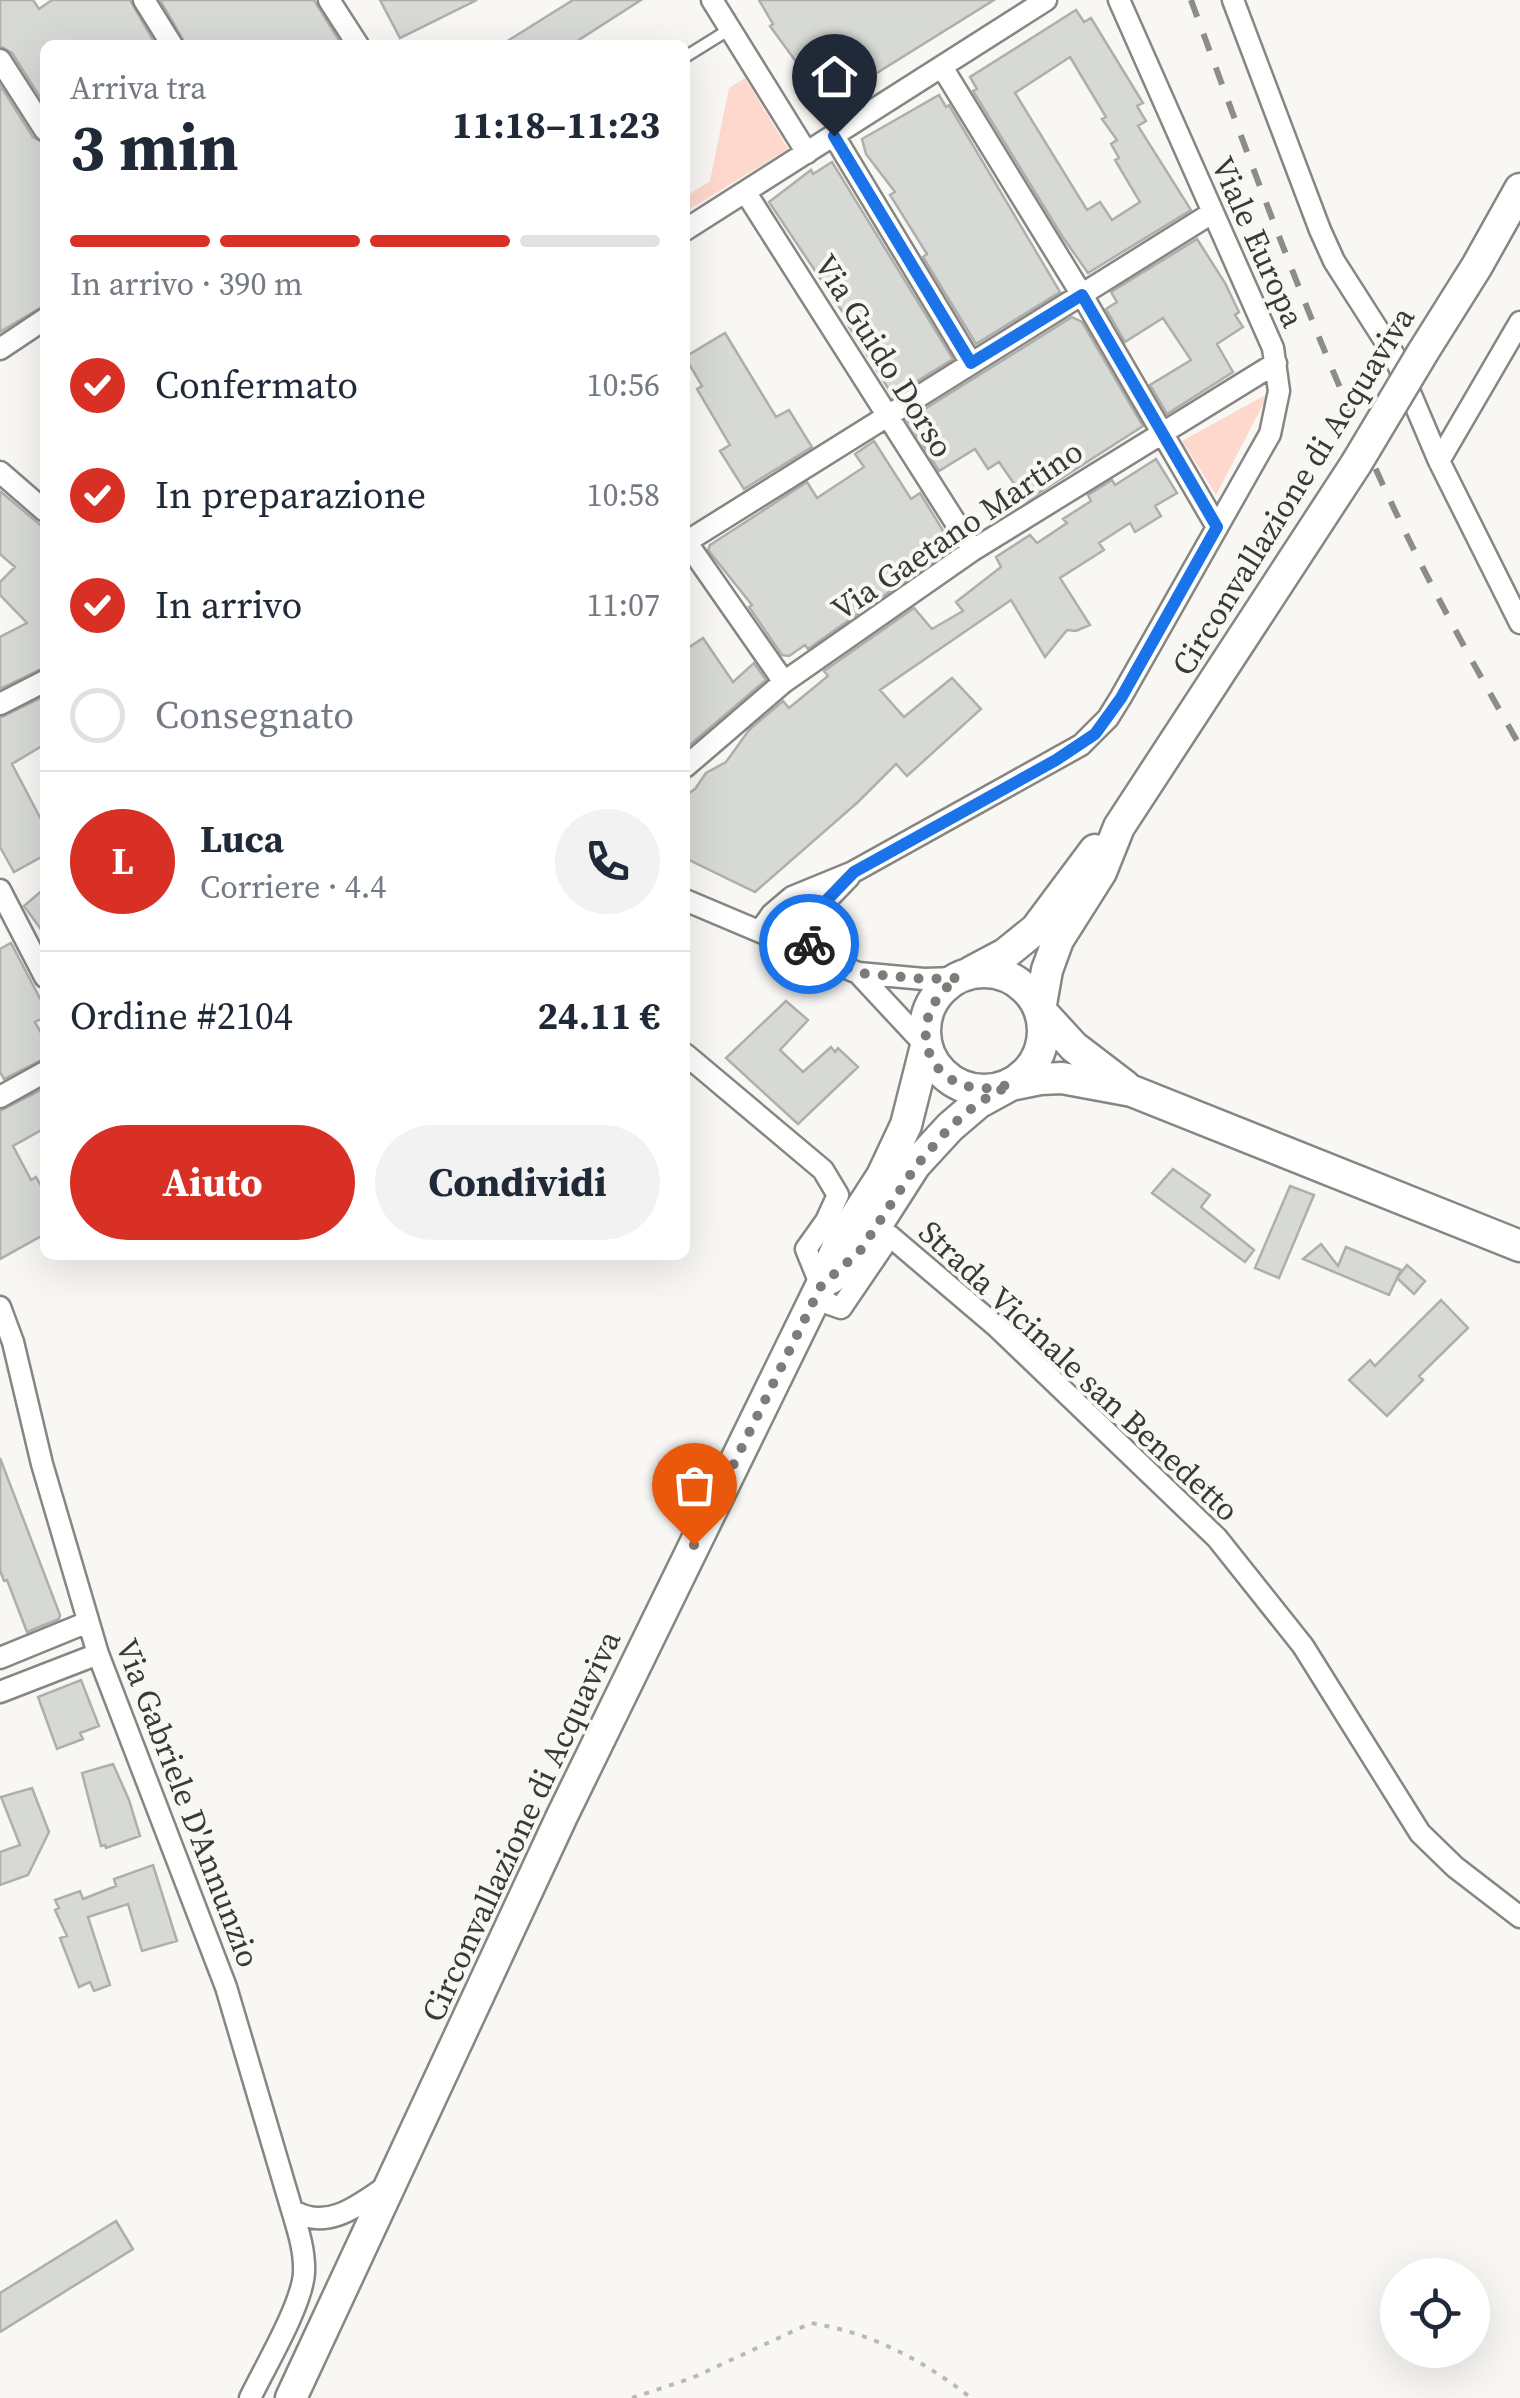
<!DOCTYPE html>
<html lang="it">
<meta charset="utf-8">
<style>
body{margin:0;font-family:"Source Serif 4",serif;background:#f2f2f3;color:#1f2937;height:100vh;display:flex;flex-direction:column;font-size:38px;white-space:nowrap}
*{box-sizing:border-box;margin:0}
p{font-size:32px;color:#747a83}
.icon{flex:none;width:55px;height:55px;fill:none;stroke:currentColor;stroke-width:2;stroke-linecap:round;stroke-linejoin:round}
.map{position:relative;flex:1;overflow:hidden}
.details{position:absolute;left:40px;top:40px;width:650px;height:1220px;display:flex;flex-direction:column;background:#fff;border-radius:15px;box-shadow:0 10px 40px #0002}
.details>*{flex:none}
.tools{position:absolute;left:1380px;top:2258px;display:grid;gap:20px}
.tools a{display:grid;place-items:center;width:110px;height:110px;border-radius:50%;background:#fff;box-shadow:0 10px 40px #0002;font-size:50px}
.pin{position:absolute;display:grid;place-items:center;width:85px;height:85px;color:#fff;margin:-102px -42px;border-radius:50% 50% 50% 0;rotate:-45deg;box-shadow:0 0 10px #0007}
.pin .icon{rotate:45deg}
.courier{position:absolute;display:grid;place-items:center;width:100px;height:100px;margin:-50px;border:8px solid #1a73e8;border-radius:50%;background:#fff;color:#222;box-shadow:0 2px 12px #0007}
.head em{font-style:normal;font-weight:700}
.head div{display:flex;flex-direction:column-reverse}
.head{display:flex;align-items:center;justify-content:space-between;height:170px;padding:0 30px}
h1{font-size:65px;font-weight:700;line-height:75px}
.bar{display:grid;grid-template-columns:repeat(4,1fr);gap:15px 10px;align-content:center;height:120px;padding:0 30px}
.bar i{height:12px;border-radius:8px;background:#e0e1e3}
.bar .selected{background:#d93025}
.bar p{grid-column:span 4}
.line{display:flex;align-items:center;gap:25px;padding:0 30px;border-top:2px solid #e0e1e3}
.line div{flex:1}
.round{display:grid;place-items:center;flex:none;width:105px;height:105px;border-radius:52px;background:#f2f2f3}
ol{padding:0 30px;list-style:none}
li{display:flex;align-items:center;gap:30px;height:110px}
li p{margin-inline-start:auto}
li .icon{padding:10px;border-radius:50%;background:#d93025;color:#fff;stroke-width:4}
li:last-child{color:#747a83}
li i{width:55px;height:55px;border:5px solid #e0e1e3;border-radius:50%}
.button{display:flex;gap:20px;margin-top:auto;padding:20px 30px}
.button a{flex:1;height:115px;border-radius:60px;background:#d93025;color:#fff;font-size:40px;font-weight:700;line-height:115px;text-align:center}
.button a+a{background:#f2f2f3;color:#1f2937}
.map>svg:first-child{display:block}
</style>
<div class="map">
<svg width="1520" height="2398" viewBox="0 0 1520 2398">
<rect width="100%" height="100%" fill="#f8f7f4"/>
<path fill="#fed8cc" d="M745,78l43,71 -103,63v-15l25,-16 19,-93z
M1269,393l-53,102 -34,-54z"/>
<path fill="#d7d9d5" stroke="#aeafac" stroke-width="2.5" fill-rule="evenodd" d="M0,0h33l6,9 13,-9h78l26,45h-111v60l-33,-52 -12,-7z
M160,0h154l28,45h-156z
M380,0h97l-77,38z
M573,0h68l-70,45h-70z
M759,0h235l-167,104 -57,-78 3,-2z
M1076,10l8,12 7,-4 52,85 -6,3 9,15 -8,5 53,84 -103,63 -26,-37 -89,-145 4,-2 -7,-12zM1070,57l36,60 -4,2 15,21 -6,4 8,14 -4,2 25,42 -28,18 -12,-18 -13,8 -72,-117z
M0,85l33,52 12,7v161l-45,27z
M939,95l7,12 3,-2 111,187 -84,52 -53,-87 4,-3 -37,-59 5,-3 -29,-38 -4,-15z
M832,162l121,197 -60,37 -47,-74 2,-2 -79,-118 42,-32 2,4z
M1197,239l28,44 14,29 -4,3 8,12 -26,17 16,28 -66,42 -17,-29 41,-25 -28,-42 -38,24 -19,-33 11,-7 -6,-10z
M1072,317l10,5 61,104 -117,75 -27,-39 -11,7 -13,-20 -36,22 -32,-51z
M725,333l51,84 13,-7 23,37 -68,42 -24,-38 10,-6 -33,-56 5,-3 -17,-29z
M874,441l37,58 9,-6 33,54 -145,102 -3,-4 -16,11 -7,-1 -33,-48 3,-2 -44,-55 2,-5 97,-63 10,16 47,-31 -9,-13z
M1156,459l21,34 -22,13 6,10 -26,16 -5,-9 -31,20 5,7 -44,28 30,47 -14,6 -9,-1 -22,27 -34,-57 -131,90 24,27 48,-39 29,31 -74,67 -11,-12 -38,38 -103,90 -70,-34v-62l10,-7 11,-16 20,-11 23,-32 34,-29 6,7 39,-32 -4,-5 90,-63 18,21 31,-18 -7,-9 45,-35 -5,-10 34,-22 7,8 30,-20 -4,-4 28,-18 -3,-6 24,-15 3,5z
M0,491l45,38v138l-45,22v-52l27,-14 -27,-28v-13l15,-15 -15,-13z
M703,638l30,44 21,-19 12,17 -81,69v-99z
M45,696v48l-33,20 33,63v28l-31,17 -14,-25v-129z
M45,888v47l-21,-29z
M11,943l34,65v9l-10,5 10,18v18l-41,21 -4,-7v-123z
M786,1001l22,19 -28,30 23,22 28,-25 4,5 3,-4 20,19 -60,57 -72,-66z
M45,1088v40l-32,18 18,34 5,-3 9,16v41l-45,25v-148z
M1173,1169l37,26 -9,12 53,43 -9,12 -93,-69z
M1290,1186l24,9 -35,83 -24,-10z
M1321,1244l17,22 8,-19 55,23 -12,25 -86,-36z
M1407,1265l18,16 -11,13 -17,-16z
M1441,1300l27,28 -49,48 4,4 -36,36 -38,-36 21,-20 5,6z
M0,1458l60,157 -1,4 -32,13 -20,-52 -3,1 -4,-11z
M81,1680l18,46 -19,7 3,6 -26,10 -19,-52z
M113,1764l16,36 11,36 -34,12 -1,-3 -4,1 -19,-73z
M32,1788l17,44 -21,43 -28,10v-33l20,-7 -19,-48z
M153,1865l24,76 -35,10 -14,-47 -40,13 22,68 -16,6 -4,-9 -11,5 -19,-49 7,-2 -12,-26 4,-2 -4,-8 25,-9 3,8 33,-13 -2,-7z
M116,2221l17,28 -133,83v-39z"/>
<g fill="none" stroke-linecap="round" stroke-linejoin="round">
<defs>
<path id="service" d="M685,57l45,-28"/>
<path id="minor" d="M144,0l28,45
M329,0l29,45
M712,0l95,153
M1233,0l87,230 14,31 60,94 45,106
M0,60l45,70
M942,67l140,228 135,232
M834,136l137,227
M746,193l227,357
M685,230l361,-230
M1520,322l-81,139 81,162
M0,349l45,-30
M0,472l45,39
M685,540l99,142
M686,542l526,-329
M0,704l45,-23
M685,767l99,-85 189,-132 303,-187
M0,890l45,87
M685,900l173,73 66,6 33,-1
M760,931l12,-17 20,-17 61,-25 228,-127 27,-27 13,-21 149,-263 9,-43 -6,-43 -154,-348
M808,950l13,-44 28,-29
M858,973l68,73
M685,1054l138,116 15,25 -12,26 -20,28 15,37
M0,1097l45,-25
M815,1299l26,9 49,-72 107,91 220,211 86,108 117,187 35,34 65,50
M0,1307l13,35 29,122 56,190 128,333 66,223c35,22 67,-5 96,-25
M0,1658l88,-36
M0,1692l98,-38
M250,2398c15,-31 52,-93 54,-125 1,-22 -6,-43 -12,-63"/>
<path id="secondary" d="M1423,352l54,-86 43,-77
M925 1031a59 59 0 1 1 118 0a59 59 0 1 1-118 0Z
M971,972l34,-18 31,-25 59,-79
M1125,1086l-51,-39 -34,-37 7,-40 11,-30 43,-68 18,-45 237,-363
M831,1278l29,-27 55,-86 35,-38 28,-24 33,-18 29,-6 22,-1 70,13 388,155
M291,2398l271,-582 259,-530 19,-45 42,-65 24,-51 20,-79"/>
</defs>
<use href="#service" stroke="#878683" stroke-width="15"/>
<use href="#minor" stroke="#878683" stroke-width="25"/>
<use href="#secondary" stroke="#878683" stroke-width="35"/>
<path stroke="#bab9b7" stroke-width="4" stroke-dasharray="5 8" stroke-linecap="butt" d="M632,2398l60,-20 119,-55c61,10 112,37 160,75"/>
<use href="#service" stroke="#fff" stroke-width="10"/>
<use href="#minor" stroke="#fff" stroke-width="20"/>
<use href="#secondary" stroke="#fff" stroke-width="30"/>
<path stroke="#8d8c8a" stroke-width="6" stroke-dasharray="18 18" stroke-linecap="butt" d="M1191,0c64,174 127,349 207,517 37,78 79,154 122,229"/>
<defs>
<path id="secondary-bridge" d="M1356,464l67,-112"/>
</defs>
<use href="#secondary-bridge" stroke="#878683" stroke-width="35" stroke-linecap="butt"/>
<use href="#secondary-bridge" stroke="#fff" stroke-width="30"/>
</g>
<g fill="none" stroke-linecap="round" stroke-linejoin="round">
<path stroke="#7c7c79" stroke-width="10" stroke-dasharray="0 18" d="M694,1545l127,-259 39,-35 56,-85 34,-39 28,-24 33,-19c-77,24 -118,-59 -53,-106l-34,1 -66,-6 -50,-23 1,-6"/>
<path stroke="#1a73e8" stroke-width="12" d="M809,944l12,-38 33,-34 202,-112 39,-26 26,-36 96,-171 -135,-232 -111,68 -137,-227"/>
</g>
<g text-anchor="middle" stroke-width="8" stroke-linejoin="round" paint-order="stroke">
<g font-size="32" fill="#393937" stroke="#f8f7f4">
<text transform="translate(1258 242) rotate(66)" y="11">Viale Europa</text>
<text transform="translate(884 356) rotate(58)" y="11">Via Guido Dorso</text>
<text transform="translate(1293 491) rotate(-58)" y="11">Circonvallazione di Acquaviva</text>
<text transform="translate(957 530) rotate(-34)" y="11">Via Gaetano Martino</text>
<text transform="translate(1079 1371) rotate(43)" y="11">Strada Vicinale san Benedetto</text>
<text transform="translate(188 1803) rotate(69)" y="11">Via Gabriele D'Annunzio</text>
<text transform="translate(521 1826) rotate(-65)" y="11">Circonvallazione di Acquaviva</text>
</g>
</g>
</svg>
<div class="tools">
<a><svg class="icon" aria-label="locate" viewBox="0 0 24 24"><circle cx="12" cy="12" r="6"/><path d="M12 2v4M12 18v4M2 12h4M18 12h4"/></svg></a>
</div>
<div class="pin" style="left:694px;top:1545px;background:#ea580c"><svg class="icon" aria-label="bag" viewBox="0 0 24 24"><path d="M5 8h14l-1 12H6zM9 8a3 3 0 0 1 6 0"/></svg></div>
<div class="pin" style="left:834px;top:136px;background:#1f2937"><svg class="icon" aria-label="home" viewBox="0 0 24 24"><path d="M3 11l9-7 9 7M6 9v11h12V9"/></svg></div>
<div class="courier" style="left:809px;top:944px"><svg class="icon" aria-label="bike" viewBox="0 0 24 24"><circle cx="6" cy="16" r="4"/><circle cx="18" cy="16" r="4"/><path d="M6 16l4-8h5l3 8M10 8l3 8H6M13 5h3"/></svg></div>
<section class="details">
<div class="head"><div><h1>3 min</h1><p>Arriva tra</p></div><em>11:18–11:23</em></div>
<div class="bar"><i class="selected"></i><i class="selected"></i><i class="selected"></i><i></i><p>In arrivo · 390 m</p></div>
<ol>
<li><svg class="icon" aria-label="check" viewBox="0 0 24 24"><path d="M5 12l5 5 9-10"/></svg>Confermato<p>10:56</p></li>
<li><svg class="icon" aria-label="check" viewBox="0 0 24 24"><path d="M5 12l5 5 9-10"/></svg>In preparazione<p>10:58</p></li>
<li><svg class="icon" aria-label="check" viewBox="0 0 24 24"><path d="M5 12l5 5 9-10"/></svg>In arrivo<p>11:07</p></li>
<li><i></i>Consegnato</li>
</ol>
<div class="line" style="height:180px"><b class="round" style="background:#d93025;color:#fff">L</b><div><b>Luca</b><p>Corriere · 4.4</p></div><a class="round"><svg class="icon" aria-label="phone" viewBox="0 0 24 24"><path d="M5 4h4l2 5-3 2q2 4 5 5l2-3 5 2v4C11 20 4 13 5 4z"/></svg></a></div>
<div class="line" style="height:130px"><div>Ordine #2104</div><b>24.11 €</b></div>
<div class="button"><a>Aiuto</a><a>Condividi</a></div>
</section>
</div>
